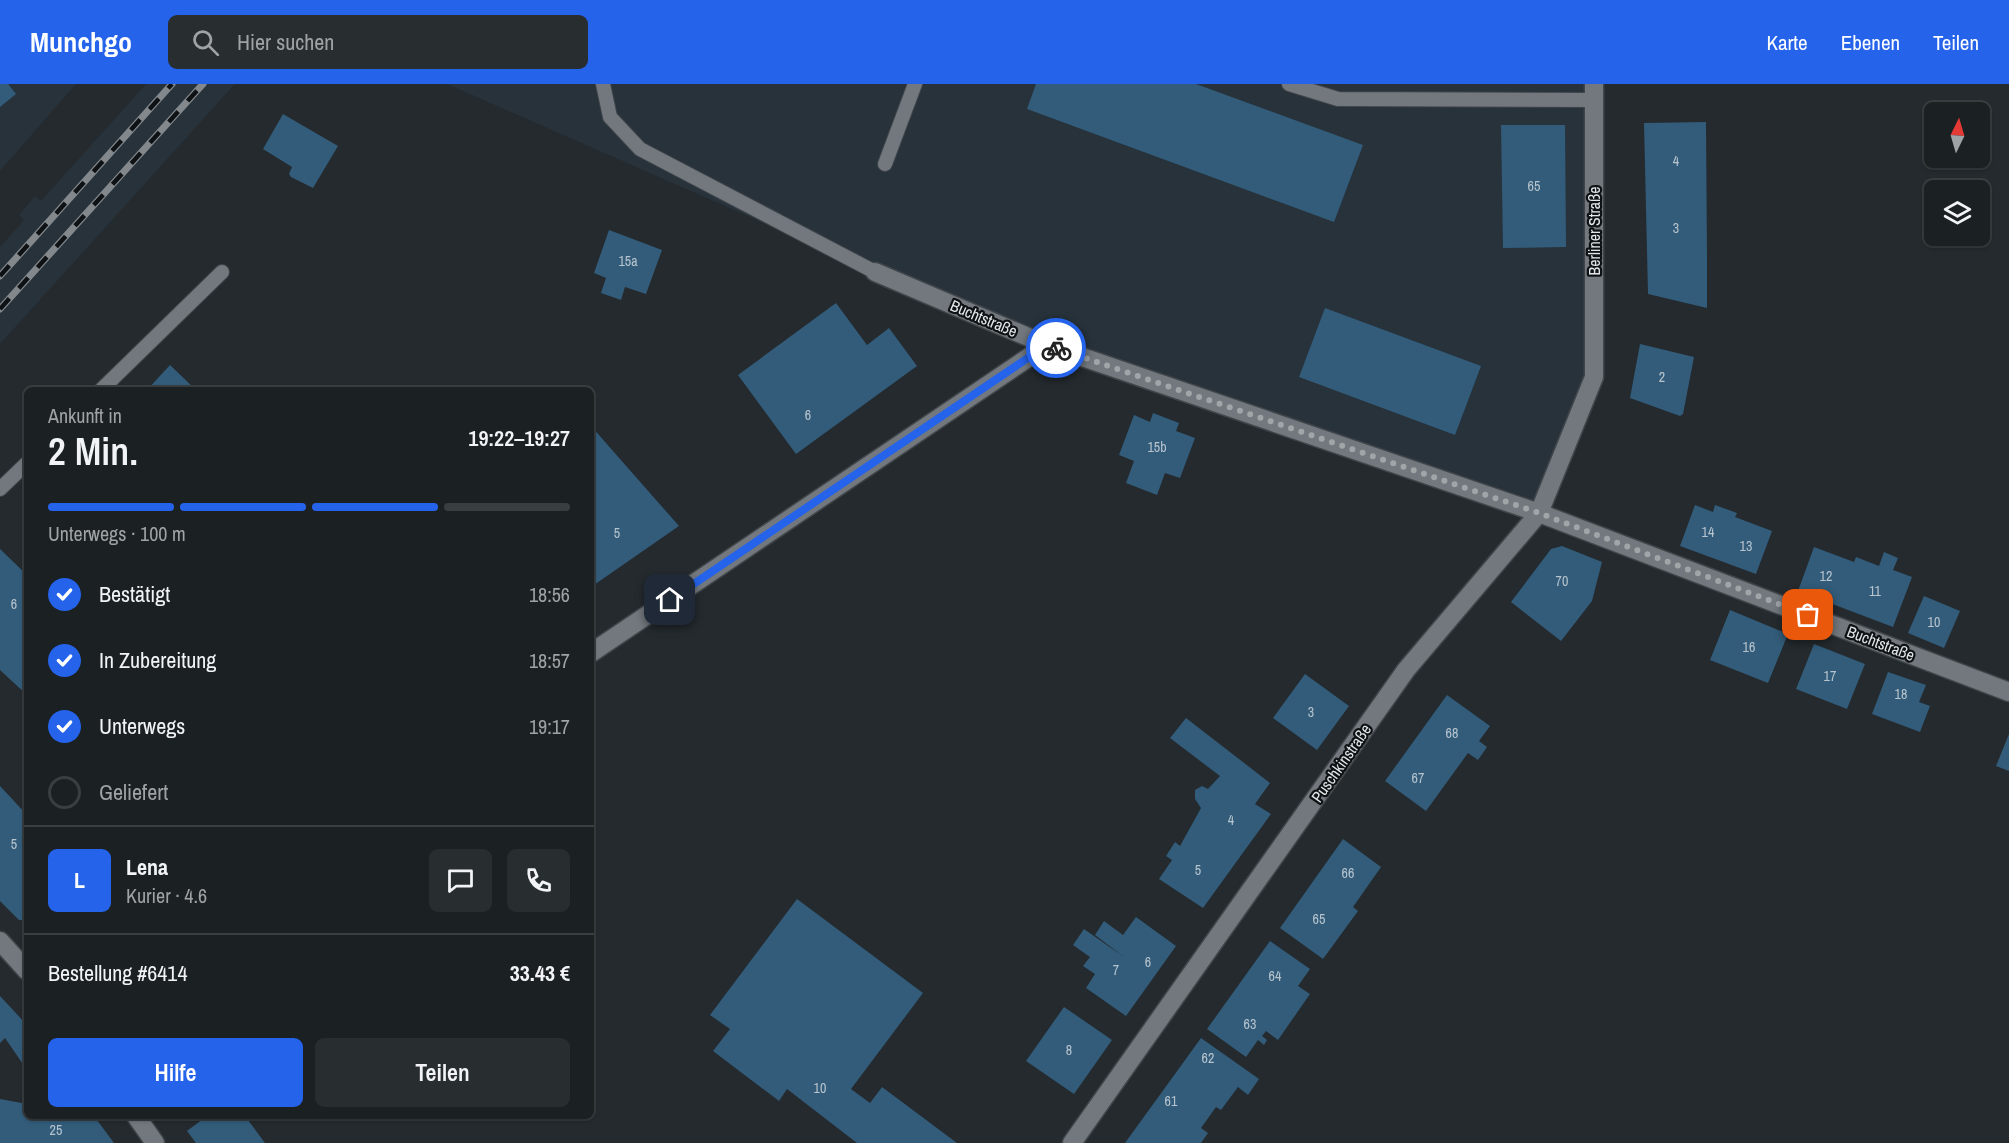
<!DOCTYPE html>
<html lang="de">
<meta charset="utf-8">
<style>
body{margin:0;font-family:"Archivo Narrow",sans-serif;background:#282d2f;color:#f1f3f6;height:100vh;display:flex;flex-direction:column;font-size:22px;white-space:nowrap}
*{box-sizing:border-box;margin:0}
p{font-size:20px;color:#a0a3a5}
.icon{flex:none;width:33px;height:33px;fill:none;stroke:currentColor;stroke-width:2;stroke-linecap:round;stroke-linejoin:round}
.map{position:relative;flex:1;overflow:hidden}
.side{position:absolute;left:24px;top:303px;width:570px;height:732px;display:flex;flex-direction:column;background:#1b2022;border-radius:9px;box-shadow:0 2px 4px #0004,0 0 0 2px #393e40}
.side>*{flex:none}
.needle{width:39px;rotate:5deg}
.controls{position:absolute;left:1924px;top:18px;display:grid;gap:12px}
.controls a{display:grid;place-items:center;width:66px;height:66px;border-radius:9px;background:#1b2022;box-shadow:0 2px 4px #0004,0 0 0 2px #393e40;font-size:30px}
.pin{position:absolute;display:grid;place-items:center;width:51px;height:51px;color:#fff;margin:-26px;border-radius:12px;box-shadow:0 3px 9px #0006}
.courier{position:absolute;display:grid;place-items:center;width:60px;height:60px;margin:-30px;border:4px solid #2563eb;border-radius:50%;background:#fff;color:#222;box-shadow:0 2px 8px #0007}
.headline em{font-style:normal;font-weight:600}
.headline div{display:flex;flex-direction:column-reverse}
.headline{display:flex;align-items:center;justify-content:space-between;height:102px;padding:0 24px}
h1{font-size:39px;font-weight:600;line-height:45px}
.bar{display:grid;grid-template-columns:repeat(4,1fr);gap:9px 6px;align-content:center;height:72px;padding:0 24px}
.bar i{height:8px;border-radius:4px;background:#393e40}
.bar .on{background:#2563eb}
.bar p{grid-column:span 4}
.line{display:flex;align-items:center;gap:15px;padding:0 24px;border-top:2px solid #393e40}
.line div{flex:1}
.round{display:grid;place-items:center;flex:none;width:63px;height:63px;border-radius:9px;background:#282d2f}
ol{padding:0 24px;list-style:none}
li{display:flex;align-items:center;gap:18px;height:66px}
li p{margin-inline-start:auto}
li .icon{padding:6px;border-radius:50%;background:#2563eb;color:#fff;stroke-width:4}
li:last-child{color:#a0a3a5}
li i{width:33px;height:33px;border:3px solid #393e40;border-radius:50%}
.action{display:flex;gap:12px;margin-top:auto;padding:12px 24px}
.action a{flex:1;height:69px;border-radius:9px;background:#2563eb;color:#fff;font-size:24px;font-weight:600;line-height:69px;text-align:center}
.action a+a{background:#282d2f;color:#f1f3f6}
header{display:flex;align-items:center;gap:36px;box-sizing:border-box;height:84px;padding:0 30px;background:#2563eb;color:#fff}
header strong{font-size:28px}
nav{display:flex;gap:33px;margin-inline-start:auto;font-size:21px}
.search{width:420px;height:54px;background:#282d2f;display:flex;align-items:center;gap:15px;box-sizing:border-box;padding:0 21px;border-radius:9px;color:#a0a3a5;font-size:22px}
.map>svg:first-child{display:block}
</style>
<header>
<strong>Munchgo</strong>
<div class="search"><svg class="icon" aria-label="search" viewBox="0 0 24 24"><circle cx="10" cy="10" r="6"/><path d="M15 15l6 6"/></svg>Hier suchen</div>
<nav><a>Karte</a><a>Ebenen</a><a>Teilen</a></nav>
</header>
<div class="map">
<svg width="2009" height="1059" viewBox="0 0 2009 1059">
<rect width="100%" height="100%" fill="#242a2e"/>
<path fill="#27323b" d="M0,0h76l-76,87z
M146,0h89l-235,260v-97l24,-27 -5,-5 16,-19 6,5z
M447,0h1146l1,293 -55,136 -492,-168 -172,-73z"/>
<path fill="#325c7a" d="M0,0h8l8,10 -16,13z
M1036,0h160l167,61 -29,77 -307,-113z
M283,30l55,32 -25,42 -22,-11 -2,-3 3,-7 -29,-18z
M1706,38l1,136v50l-59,-14 -4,-171z
M1501,41h64l1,122 -63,1z
M609,146l53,20 -16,44 -21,-7 -4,13 -20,-7 5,-15 -12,-5z
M836,219l31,42 22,-17 28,38 -121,88 -58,-79z
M1325,224l156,58 -26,69 -156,-58z
M1640,260l54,13 -11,57 -3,2 -50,-18z
M170,281l26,25h-49z
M1153,329l26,10 -3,8 19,7 -15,40 -15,-5 -8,22 -31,-12 8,-22 -15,-6 15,-40 16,7z
M591,342l88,100 -88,61z
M1695,421l18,7 2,-7 22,8 -2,4 37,14 -16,43 -76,-28z
M1562,462l40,16 -10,39 -31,40 -50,-39 40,-53z
M1814,463l40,15 2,-5 23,9 5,-14 14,6 -5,12 19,7 -19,50 -95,-36z
M0,465l27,26v120l-27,-25z
M1924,512l36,15 -16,37 -36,-15z
M1730,526l58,24 -20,49 -58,-23z
M1814,560l51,20 -18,45 -51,-20z
M1888,588l38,13 -7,17 11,4 -10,26 -48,-18z
M1305,590l44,32 -32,44 -44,-32z
M1447,611l43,31 -11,15 8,6 -9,13 -10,-7 -42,58 -41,-30z
M1186,634l84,65 -15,21 16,10 -68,94 -44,-29 13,-19 -6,-4 9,-14 5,4 21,-38 -6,-9v-9l7,-4 6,3 12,-13 -50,-38z
M2009,650v37l-13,-5z
M0,702l27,29v105h-8l-19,-19z
M1343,755l38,28 -28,40 5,4 -35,48 -43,-31z
M797,815l126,94 -72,96 19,14 12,-16 75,56h-100l-70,-54 -8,12 -66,-50 17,-22 -20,-14z
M1136,833l40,29 -50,70 -40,-28 9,-14 -12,-8 7,-9 -17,-12 11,-16 40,28 -29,-22 9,-14 19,14z
M1270,857l40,28 -12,17 12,8 -32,46 -12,-9 -4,5 5,4 -3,5 -6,-5 -12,17 -39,-28z
M0,912l27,29v45l-22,-32 -5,5z
M1064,923l48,33 -38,54 -48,-33z
M1201,954l58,41 -11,16 -10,-8 -17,23 -5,-3 -15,21 7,5 -7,10h-76z
M0,1015l27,5v12h67l20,27h-114z
M207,1032h38l20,27h-69l-9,-12z"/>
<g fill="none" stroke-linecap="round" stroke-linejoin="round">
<defs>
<path id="lane" d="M603,0l7,33 30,32 235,123
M1289,0l49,15 256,1
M885,80l30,-80
M101,306l121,-118
M0,405l27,-26"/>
<path id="street" d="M875,188l172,73 492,168 470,179
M591,569l456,-308
M1072,1059l334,-473 133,-157 55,-136v-293"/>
<path id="secondary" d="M0,857l27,30
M136,1032l19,27"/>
</defs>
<use href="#lane" stroke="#404549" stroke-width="16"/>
<use href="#street" stroke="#404549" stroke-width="21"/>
<use href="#secondary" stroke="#404549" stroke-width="21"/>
<use href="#lane" stroke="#72787e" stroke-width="14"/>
<use href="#street" stroke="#72787e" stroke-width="18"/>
<use href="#secondary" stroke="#72787e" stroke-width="18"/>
<defs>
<path id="rail" d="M0,192l172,-192
M0,225l203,-225"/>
</defs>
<use href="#rail" stroke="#83888c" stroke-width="7"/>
<use href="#rail" stroke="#0f1214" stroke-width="4.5" stroke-dasharray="14" stroke-linecap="butt"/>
</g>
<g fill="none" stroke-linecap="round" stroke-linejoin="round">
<path stroke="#a0a5a8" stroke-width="6" stroke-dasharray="0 10.8" d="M1056,264l483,165 269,102"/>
<path stroke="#2563eb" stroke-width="8" d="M670,516l377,-255 9,3"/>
</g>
<g text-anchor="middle" stroke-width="4.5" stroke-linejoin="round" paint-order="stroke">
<g font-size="14" fill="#b7c4ce">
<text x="1676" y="82">4</text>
<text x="1534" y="107">65</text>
<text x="1676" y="149">3</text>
<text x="628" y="182">15a</text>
<text x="1662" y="298">2</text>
<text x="808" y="336">6</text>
<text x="1157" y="368">15b</text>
<text x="1708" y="453">14</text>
<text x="617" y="454">5</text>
<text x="1746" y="467">13</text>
<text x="1826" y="497">12</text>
<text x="1562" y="502">70</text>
<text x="1875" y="512">11</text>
<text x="14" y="525">6</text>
<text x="1934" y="543">10</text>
<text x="1749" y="568">16</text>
<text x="1830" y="597">17</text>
<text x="1901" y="615">18</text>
<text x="1311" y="633">3</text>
<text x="1452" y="654">68</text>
<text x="1418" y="699">67</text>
<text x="1231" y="741">4</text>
<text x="14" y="765">5</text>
<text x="1198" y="791">5</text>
<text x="1348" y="794">66</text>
<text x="1319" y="840">65</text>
<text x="1148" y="883">6</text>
<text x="1116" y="891">7</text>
<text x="1275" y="897">64</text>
<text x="1250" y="945">63</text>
<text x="1069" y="971">8</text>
<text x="1208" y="979">62</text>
<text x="820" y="1009">10</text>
<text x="1171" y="1022">61</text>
<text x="56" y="1051">25</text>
</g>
<g font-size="16" fill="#e3e7ea" stroke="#0f1214">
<text transform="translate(1594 147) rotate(-90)" y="6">Berliner Straße</text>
<text transform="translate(984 234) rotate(23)" y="6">Buchtstraße</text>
<text transform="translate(1881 559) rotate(21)" y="6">Buchtstraße</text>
<text transform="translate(1341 679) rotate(-55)" y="6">Puschkinstraße</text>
</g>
</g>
</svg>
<div class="controls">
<a><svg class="needle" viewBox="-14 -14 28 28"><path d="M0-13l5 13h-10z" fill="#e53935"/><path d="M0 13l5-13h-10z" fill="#a0a3a5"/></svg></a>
<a><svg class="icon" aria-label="layers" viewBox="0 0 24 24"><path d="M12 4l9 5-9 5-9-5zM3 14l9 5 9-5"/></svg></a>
</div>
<div class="pin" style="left:1808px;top:531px;background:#ea580c"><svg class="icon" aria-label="bag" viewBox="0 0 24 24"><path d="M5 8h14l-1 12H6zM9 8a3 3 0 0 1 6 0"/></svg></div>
<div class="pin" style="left:670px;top:516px;background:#1f2937"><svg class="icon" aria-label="home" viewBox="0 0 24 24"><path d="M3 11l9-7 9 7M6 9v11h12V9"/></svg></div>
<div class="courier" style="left:1056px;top:264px"><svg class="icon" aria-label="bike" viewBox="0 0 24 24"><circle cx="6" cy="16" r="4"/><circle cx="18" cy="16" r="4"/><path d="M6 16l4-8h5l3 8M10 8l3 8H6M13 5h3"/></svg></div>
<section class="side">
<div class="headline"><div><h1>2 Min.</h1><p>Ankunft in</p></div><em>19:22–19:27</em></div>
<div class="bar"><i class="on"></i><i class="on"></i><i class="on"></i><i></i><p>Unterwegs · 100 m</p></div>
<ol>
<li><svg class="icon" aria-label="check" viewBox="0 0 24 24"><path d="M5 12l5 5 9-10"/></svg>Bestätigt<p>18:56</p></li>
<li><svg class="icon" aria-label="check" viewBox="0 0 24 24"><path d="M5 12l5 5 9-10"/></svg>In Zubereitung<p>18:57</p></li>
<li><svg class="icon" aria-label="check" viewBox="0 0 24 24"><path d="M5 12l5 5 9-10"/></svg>Unterwegs<p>19:17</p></li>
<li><i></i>Geliefert</li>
</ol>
<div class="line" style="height:108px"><b class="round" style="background:#2563eb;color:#fff">L</b><div><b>Lena</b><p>Kurier · 4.6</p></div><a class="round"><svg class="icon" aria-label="chat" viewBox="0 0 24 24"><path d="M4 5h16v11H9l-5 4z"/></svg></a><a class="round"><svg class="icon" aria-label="phone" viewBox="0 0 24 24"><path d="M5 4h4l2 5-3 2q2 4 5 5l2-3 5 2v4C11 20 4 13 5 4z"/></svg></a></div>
<div class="line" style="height:78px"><div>Bestellung #6414</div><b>33.43 €</b></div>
<div class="action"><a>Hilfe</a><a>Teilen</a></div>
</section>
</div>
